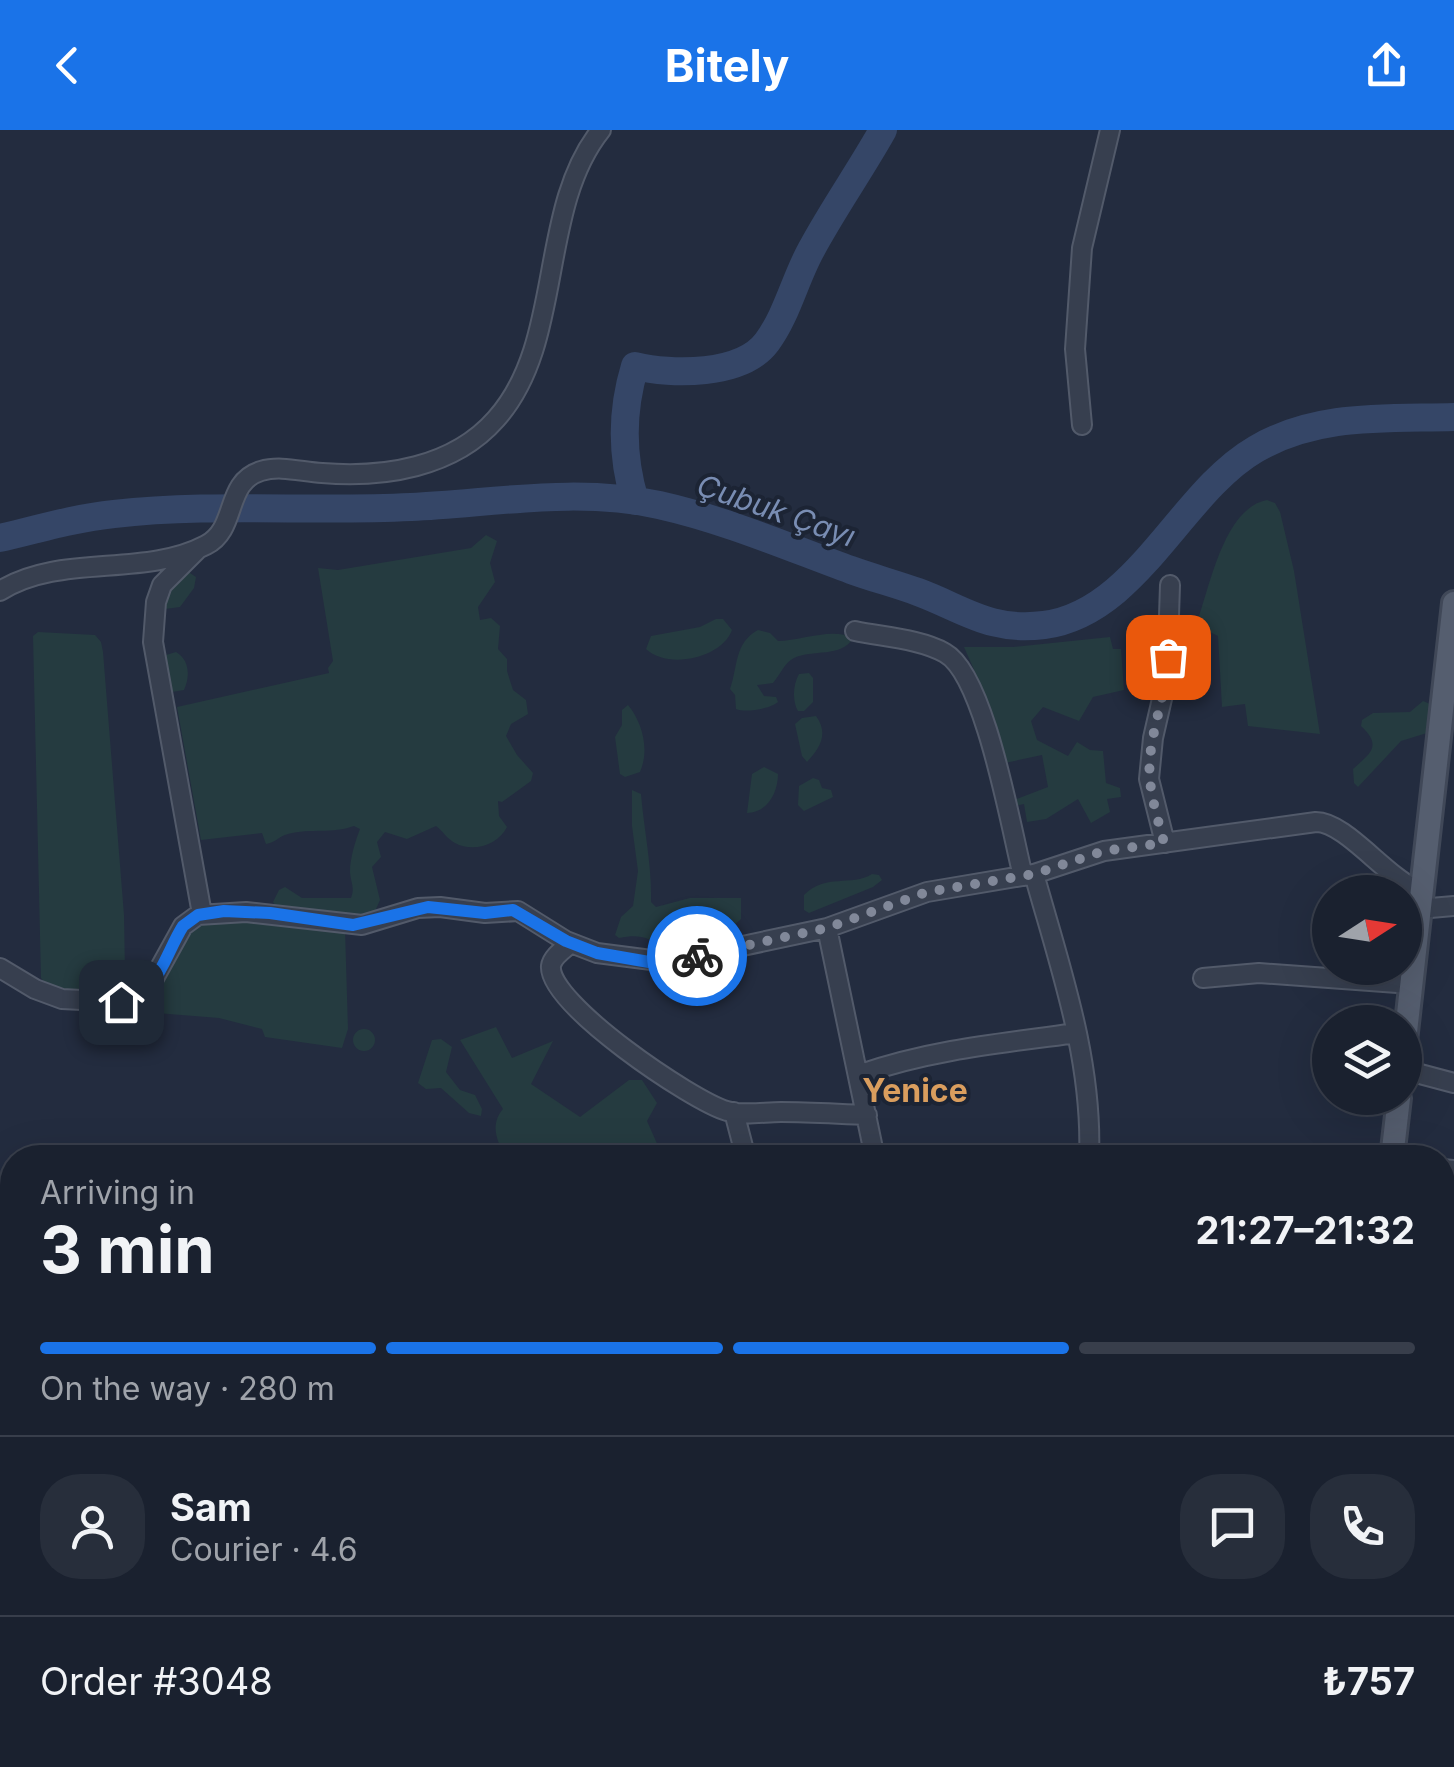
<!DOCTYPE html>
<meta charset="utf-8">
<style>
body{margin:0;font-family:Inter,sans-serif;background:#272e3b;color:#f1f3f6;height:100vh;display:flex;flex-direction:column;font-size:38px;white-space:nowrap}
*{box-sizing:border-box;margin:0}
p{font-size:32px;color:#9fa3aa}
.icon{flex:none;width:55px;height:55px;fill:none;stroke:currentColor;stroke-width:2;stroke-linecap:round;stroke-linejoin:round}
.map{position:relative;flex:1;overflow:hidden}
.drawer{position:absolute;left:0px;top:1015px;width:1455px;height:622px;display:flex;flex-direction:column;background:#1a212f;border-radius:40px 40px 0 0;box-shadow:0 10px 40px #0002,0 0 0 2px #383e4b}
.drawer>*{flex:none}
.needle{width:65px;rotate:78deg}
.tools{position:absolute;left:1312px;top:745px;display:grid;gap:20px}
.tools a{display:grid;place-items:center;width:110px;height:110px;border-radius:50%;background:#1a212f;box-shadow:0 10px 40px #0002,0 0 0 2px #383e4b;font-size:50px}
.pin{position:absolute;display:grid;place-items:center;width:85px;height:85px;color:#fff;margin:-42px;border-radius:20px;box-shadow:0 5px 15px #0006}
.courier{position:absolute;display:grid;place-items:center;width:100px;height:100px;margin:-50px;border:8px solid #1a73e8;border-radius:50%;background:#fff;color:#222;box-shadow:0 2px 12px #0007}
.headline em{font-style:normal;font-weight:700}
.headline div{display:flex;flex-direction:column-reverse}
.headline{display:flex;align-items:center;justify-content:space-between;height:170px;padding:0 40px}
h1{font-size:65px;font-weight:700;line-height:75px}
.bar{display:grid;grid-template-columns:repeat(4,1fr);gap:15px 10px;align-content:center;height:120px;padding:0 40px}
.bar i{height:12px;border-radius:8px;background:#383e4b}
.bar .current{background:#1a73e8}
.bar p{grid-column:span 4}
.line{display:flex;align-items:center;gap:25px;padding:0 40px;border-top:2px solid #383e4b}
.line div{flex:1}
.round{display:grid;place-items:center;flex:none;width:105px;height:105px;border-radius:40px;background:#272e3b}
header{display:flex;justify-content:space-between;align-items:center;height:130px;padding:0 40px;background:#1a73e8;color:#fff;font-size:45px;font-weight:700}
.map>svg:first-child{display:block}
</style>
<header><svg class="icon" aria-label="back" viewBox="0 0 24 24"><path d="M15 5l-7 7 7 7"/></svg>Bitely<svg class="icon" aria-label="share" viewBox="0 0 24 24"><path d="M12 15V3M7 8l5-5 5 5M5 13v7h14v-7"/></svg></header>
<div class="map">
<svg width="1454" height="1637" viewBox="0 0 1454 1637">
<rect width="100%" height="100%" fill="#232c3f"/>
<path fill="#31394c" d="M0,1380l12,1v244h1430v-232h12v244h-1454z"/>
<path fill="#253b40" d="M1267,370l8,3 5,9 14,59 26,163 -72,-8 -3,-22 -23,3 -4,-71 -18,-9 -3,-5c13,-36 27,-114 70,-122z
M486,405l11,6 -7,22 5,19 -17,25 2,13 11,-2 9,8 -2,23 9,10v12l6,19 13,10 2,14 -17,10 -5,12 11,19 16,18 -2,8 -29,21 -4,-1 1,15 8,11c-9,18 -34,26 -52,16 -8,-4 -12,-12 -19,-17l-29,13 -22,-7 -8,10 4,15 -9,10 8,33 -7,16 -9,2 -87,-10 -4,-6 6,-12 6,-3 17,11h49c4,-11 0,-14 -1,-26 0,-14 5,-30 10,-43l-6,-3c-22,8 -43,2 -66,8 -9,2 -13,9 -22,10l-4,-11 -61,7 -24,-133 152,-34 -1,-5 5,-7 -15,-93 20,2 133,-22z
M187,441l9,6 -2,11 -14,19 -15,2 -3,-6 5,-14z
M716,489h7l9,11c-10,28 -64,40 -86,19l5,-13 49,-9z
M758,500l12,3 8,8c23,0 54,-14 75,-3 -11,20 -41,11 -59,20 -9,4 -14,17 -21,25l-16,2 7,11 12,1 2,5c-8,7 -33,11 -42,7l-1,-14 -5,-6c8,-22 4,-46 28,-59z
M38,502l57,3 6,7 2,10 21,263 1,57 -1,5c-23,13 -63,28 -83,1l-8,-342z
M1110,507l3,12h8l3,41 -31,7 -14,24 -36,-14 -12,14 6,19 31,16 9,-14 13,8 13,1 3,32 14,5 1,9 -14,2 3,13 -19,11 -13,-24 -32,20 -19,3 -3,-18 -9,2 -1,-6 34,-13 -6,-32 -37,8 -22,-73 -19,-43h49z
M176,522c14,8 14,25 8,38l-18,3 -7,-25 7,-13z
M809,543l4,5v24l-9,9h-6c-6,-10 -5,-27 1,-37z
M1423,571l7,3 1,24 -4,5 -26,8 -43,46 -4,-4 -1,-14c15,-14 31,-22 8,-43l1,-6 11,-7 37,-1z
M628,575c14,17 22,44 12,67l-15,5 -5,-3 -5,-37 7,-12v-15z
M816,586c13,18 4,32 -9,46l-5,-6 -7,-32 7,-6z
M764,637l14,7c0,19 -11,39 -31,39l5,-39z
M813,648l6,2 3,8 9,2 2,7 -29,14 -6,-6 1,-19z
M632,660l9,4c3,36 11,71 10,108l5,5 34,-9h51v21l-12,11 -25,4 -3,-8 -15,1 -9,17 -15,4c-14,-12 -24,-14 -43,-10l-4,-3 6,-18 12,-11 5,-35 -6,-45z
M872,744l7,1 3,5 -9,7 -64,26 -5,-3v-15c22,-22 47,-8 68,-21z
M214,788l131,11 3,100 -6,19 -77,-11 -3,-8 -43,-11 -75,-6 46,-87z
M496,897l16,31 41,-17 -22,43 49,33 49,-37h13l15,23 -10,18 16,36h-156c-11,-15 -17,-33 -4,-48l-43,-69z
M353 910a11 11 0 1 1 22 0a11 11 0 1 1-22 0Z
M441,909l11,8 -6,25 14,18 15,5 7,14 -1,7 -12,-3 -28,-25 -15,1 -8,-6 14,-43z
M12,1199v57l-11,1 -1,-38z
M0,1380l12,1v244h1086l26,12h-1124z
M1442,1393h12v244h-8l-26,-12h22z"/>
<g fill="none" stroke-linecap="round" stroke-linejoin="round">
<path stroke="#354667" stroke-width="28" d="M635,371c-14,-46 -14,-89 0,-135 36,9 107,10 132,-24 20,-27 28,-63 44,-92 22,-41 49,-79 72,-120
M0,408c38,-9 75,-20 114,-24 98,-11 198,-2 297,-7 83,-4 166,-20 248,-2 67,15 129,42 192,65 22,8 45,14 67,22 46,17 72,40 126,33 93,-12 136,-132 212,-176 61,-36 131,-30 198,-32"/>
<defs>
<path id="minor" d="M1082,295l-7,-76 7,-101 28,-118
M197,420l-35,35 -6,17 -3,40 49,272
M0,461c60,-38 143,-13 206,-46 32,-16 18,-63 55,-74 20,-6 41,1 61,2 61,5 131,-5 174,-54 69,-77 41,-209 105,-289
M855,501c28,6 65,8 90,22 40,22 66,176 78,223
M1165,713l-16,-64 4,-41 14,-61 3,-92
M1034,744c26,93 59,186 55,284
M1419,779l35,-3
M827,798l48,230
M571,813c-7,6 -19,14 -20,23 -4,37 141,135 176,145 16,5 37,1 54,1 29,0 57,2 86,3
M0,838l35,21 27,10 59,3 11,-2 15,-9 36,-65 15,-11 48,-3 116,13 56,-17 22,-1 45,6 33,-2 48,30 31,12 70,9 160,-34 100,-36 107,-18 70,-23 212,-29c30,0 70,56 105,70
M1203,848l56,-5 152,11
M1405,940l49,13
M858,945c71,-25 144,-32 219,-42
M734,982l12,46
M1442,1039l12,1
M0,1284l12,-1
M1442,1298h12
M1442,1408h12
M0,1454l12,-1
M27,1625v12
M882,1625l27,12"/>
<path id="major" d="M1405,911l49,-438
M1392,1028l7,-60
M0,1309h12
M1442,1318h12
M0,1341l12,1
M1442,1349l12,1"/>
</defs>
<use href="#minor" stroke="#525a6a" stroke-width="22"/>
<use href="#major" stroke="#404858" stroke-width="28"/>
<use href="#minor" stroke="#373f4f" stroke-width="18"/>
<use href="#major" stroke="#555e6f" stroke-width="22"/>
</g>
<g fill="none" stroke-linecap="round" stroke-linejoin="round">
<path stroke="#818899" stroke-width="10" stroke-dasharray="0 18" d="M697,826l130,-28 100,-36 107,-18 70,-23 60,-8c-7,-28 -17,-56 -14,-85 3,-35 17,-67 18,-101"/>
<path stroke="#1a73e8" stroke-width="12" d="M121,872c37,-6 44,-48 62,-76l15,-11 26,-4 46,2 83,12 75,-18 57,6 28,-3 53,31 31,12 52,9 48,-6"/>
</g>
<g text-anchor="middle" stroke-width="8" stroke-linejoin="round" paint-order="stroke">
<g font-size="30" font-style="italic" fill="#798db3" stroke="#1c2434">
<text transform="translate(776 381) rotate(19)" y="10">Çubuk Çayı</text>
</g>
<g font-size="32" font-weight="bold" fill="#da9e5e" stroke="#1c2434">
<text x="915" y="972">Yenice</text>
</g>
</g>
</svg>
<div class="tools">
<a><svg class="needle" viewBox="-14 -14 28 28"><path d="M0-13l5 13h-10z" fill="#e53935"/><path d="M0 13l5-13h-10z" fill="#9fa3aa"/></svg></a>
<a><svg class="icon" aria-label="layers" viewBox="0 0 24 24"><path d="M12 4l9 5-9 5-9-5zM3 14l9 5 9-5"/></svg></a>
</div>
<div class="pin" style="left:1168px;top:527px;background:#ea580c"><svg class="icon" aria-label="bag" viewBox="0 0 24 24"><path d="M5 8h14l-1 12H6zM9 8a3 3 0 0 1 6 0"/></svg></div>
<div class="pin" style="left:121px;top:872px;background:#1f2937"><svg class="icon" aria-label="home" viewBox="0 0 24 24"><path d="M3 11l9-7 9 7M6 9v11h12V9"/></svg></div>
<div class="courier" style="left:697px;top:826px"><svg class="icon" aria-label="bike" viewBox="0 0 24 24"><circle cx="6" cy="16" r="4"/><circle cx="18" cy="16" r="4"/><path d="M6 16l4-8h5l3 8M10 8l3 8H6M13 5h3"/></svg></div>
<section class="drawer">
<div class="headline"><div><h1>3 min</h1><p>Arriving in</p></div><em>21:27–21:32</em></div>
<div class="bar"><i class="current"></i><i class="current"></i><i class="current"></i><i></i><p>On the way · 280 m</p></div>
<div class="line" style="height:180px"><a class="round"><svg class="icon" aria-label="person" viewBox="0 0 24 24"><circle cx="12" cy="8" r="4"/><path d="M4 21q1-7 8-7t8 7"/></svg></a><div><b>Sam</b><p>Courier · 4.6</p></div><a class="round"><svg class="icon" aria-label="chat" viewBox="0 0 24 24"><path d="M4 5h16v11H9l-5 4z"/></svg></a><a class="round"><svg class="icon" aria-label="phone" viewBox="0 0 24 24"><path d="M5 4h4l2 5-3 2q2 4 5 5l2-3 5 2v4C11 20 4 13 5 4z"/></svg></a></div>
<div class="line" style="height:130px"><div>Order #3048</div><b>₺757</b></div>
</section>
</div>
